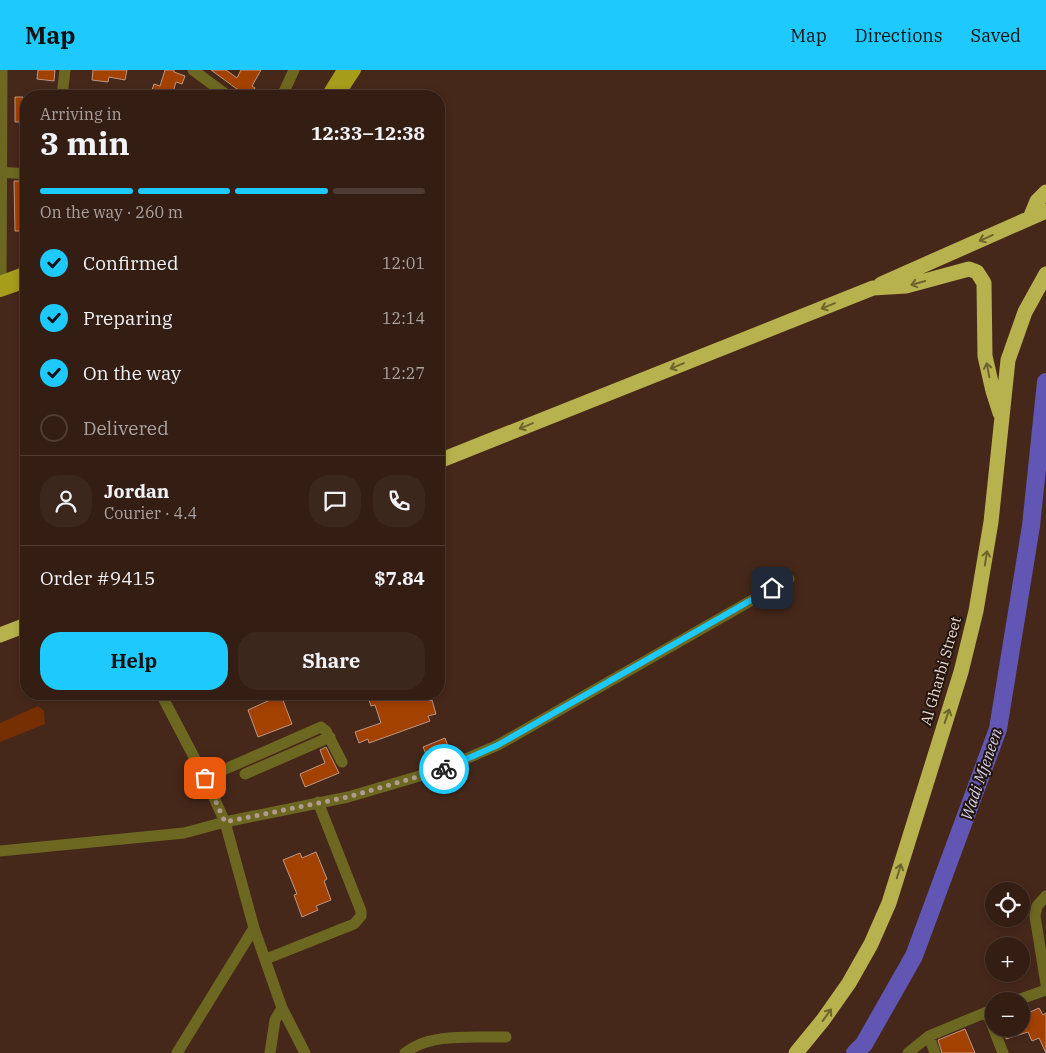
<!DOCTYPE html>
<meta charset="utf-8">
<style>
body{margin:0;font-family:"IBM Plex Serif",serif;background:#3c271d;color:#f1f3f6;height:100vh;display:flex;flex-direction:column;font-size:19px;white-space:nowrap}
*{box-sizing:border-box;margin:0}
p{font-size:16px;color:#a9a2a0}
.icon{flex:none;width:28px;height:28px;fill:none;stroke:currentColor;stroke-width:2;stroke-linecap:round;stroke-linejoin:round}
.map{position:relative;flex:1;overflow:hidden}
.panel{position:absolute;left:20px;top:20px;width:425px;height:610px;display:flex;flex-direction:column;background:#341e14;border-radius:20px;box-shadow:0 2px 8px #0003,0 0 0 1px #4e3c34}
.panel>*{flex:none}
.buttons{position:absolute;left:985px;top:812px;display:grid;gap:10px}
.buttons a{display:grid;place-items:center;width:45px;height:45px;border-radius:50%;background:#341e14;box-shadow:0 2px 8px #0003,0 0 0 1px #4e3c34;font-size:25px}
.pin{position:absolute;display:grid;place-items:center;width:42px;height:42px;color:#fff;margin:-21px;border-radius:10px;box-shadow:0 2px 8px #0006}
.courier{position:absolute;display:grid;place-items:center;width:50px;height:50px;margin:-25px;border:4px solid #1dc9fd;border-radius:50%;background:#fff;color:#222;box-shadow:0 1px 6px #0007}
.headline em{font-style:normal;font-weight:700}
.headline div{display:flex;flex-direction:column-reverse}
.headline{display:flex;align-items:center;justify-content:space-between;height:85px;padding:0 20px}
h1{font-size:32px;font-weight:700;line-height:38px}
.bar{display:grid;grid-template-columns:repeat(4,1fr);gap:8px 5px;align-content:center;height:60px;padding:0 20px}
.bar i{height:6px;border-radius:4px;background:#4e3c34}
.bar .selected{background:#1dc9fd}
.bar p{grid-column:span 4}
.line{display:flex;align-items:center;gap:12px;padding:0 20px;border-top:1px solid #4e3c34}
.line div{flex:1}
.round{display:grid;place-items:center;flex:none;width:52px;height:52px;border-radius:20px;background:#3c271d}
ol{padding:0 20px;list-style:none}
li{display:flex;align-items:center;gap:15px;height:55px}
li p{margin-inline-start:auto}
li .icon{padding:5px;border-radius:50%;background:#1dc9fd;color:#111;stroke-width:4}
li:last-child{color:#a9a2a0}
li i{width:28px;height:28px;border:2px solid #4e3c34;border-radius:50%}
.cta{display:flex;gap:10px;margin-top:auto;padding:10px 20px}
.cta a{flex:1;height:58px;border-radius:20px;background:#1dc9fd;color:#111;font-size:20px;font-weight:700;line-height:58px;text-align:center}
.cta a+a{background:#3c271d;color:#f1f3f6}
header{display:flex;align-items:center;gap:30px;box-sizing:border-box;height:70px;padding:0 25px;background:#1dc9fd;color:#111}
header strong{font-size:24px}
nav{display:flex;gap:28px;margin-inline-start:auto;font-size:18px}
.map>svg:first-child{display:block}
</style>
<header>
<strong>Map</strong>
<nav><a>Map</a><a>Directions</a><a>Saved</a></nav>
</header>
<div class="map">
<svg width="1046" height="983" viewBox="0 0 1046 983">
<rect width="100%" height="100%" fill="#46281a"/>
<path fill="#762f02" d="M38,636l6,5 1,13 -45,18v-19z"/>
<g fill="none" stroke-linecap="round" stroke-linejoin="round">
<path stroke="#6156b4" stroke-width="18" d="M855,983l9,-9 50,-88 84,-227 33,-203 15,-144"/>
</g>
<path fill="#a34100" stroke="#bc9786" d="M38,0h17l-1,11 -17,-2z
M93,0h34l-2,10 -16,-3 -1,5 -16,-2z
M165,0h9v2l11,4 -3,8 -6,-2 -4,14h-22l4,-12 6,2z
M211,0h15l11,8 4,-8h20l-9,16 3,2 -5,8 -13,-7z
M15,27h8v4h3v21h-11z
M14,111h12v50h-11z
M367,624h60l2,7 3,-1 4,14 -8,2 2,5 -61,22 -1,-4 -9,4 -4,-11 26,-9 -6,-18 -4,1z
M281,625l11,29 -34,13 -10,-27z
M445,668l4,11 -5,1 3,7 -12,4 -2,-4 -5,2 -5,-12z
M326,677l13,26 -34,14 -5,-13 25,-11 -5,-13z
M316,782l11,27 -3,2 7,19 -15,6 2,4 -16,7 -8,-22 3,-1 -14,-34 17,-7 2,5z
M1039,938l4,7 3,-2v40l-7,-15 -7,3 -4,-9 -22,7 -4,-10h24l-5,-13z
M965,959l10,24h-33l-4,-13z"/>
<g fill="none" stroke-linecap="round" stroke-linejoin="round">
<path stroke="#6d6821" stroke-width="11" d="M193,0l35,26
M62,26l3,-26
M282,26l12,-26
M0,102l26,2
M1,219l1,-219
M161,624l44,84 20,44 29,106 28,80 23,45
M245,704l85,-37
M205,708l116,-51 5,4 16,31
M0,781l184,-18 41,-11 123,-25 92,-27 58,-25 291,-166
M1046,826l-9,10 -2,10 11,68
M266,889l88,-35 7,-8v-5l-43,-109
M1015,931l31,-11
M987,942l16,41
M929,966l6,17
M177,983l77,-125
M270,983l5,-33 7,-12
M405,983c25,-21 70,-15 101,-16
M908,983l21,-17 65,-27"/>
<path stroke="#a69d1b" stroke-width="12" d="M327,26l16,-26
M338,26l17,-26
M0,212l26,-10
M0,221l26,-9"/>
<path stroke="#b8b24e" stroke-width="15" d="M1030,148l7,-17 9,-9
M881,214l165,-73
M439,391l434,-173 33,-2 63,-17 8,3 7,11 1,73 8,35 7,22
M0,565l26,-10
M796,983l27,-33 26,-37 22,-39 18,-41 72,-231 15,-61 15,-89 17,-162 17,-48 21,-38"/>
</g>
<defs><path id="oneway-shaft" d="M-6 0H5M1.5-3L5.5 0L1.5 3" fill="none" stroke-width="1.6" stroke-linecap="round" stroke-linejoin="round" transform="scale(1.25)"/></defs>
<g stroke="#6d642e">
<use href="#oneway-shaft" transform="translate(986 168) rotate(156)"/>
<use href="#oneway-shaft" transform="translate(918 213) rotate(164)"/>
<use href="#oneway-shaft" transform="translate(828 236) rotate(158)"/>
<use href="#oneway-shaft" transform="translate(677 296) rotate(158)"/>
<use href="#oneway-shaft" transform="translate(988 300) rotate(-101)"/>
<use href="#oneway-shaft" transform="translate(526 356) rotate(158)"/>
<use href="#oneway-shaft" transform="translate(986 488) rotate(-81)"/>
<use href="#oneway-shaft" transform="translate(947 646) rotate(-71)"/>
<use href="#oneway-shaft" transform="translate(899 801) rotate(-73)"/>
<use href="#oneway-shaft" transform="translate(827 945) rotate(-54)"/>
</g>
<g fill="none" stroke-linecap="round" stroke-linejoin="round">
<path stroke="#b19a8f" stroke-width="5" stroke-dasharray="0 9" d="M205,708l20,44 123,-25 96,-28"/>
<path stroke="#1dc9fd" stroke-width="6" d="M444,699l54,-24 274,-157"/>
</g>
<g text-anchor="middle" stroke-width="4" stroke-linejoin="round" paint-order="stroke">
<g font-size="15" fill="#ebd7ce" stroke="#22150f">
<text transform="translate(941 601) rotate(-74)" y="5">Al Gharbi Street</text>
</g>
<g font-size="16" font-style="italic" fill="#d0d0e9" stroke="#22150f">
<text transform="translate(981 704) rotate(-71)" y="6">Wadi Mjeneen</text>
</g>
</g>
</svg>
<div class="buttons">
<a><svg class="icon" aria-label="locate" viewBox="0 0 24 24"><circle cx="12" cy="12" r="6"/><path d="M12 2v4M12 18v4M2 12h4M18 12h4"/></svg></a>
<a>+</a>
<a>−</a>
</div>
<div class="pin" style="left:205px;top:708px;background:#ea580c"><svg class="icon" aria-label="bag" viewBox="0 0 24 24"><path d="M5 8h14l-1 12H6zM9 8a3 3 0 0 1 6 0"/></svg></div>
<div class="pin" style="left:772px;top:518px;background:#1f2937"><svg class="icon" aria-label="home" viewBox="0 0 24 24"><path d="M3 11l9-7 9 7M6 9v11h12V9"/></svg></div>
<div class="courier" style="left:444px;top:699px"><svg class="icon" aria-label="bike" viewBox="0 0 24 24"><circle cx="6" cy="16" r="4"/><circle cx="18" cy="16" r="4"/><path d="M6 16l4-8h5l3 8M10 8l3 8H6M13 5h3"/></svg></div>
<section class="panel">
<div class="headline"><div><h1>3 min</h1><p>Arriving in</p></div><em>12:33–12:38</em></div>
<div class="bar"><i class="selected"></i><i class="selected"></i><i class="selected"></i><i></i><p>On the way · 260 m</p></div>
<ol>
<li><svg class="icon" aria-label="check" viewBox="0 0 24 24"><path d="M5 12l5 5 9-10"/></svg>Confirmed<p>12:01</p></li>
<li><svg class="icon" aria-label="check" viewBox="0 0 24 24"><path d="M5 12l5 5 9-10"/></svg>Preparing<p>12:14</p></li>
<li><svg class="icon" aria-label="check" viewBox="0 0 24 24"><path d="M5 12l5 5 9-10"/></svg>On the way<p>12:27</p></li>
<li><i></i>Delivered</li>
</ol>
<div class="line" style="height:90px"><a class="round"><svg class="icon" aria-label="person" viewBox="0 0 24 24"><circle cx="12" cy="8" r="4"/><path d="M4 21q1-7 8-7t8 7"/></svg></a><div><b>Jordan</b><p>Courier · 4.4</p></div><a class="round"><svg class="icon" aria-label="chat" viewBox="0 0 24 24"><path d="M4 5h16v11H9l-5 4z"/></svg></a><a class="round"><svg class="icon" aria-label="phone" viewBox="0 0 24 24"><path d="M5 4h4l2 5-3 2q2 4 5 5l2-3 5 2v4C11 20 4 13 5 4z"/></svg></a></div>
<div class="line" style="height:65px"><div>Order #9415</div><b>$7.84</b></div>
<div class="cta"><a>Help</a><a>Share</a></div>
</section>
</div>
